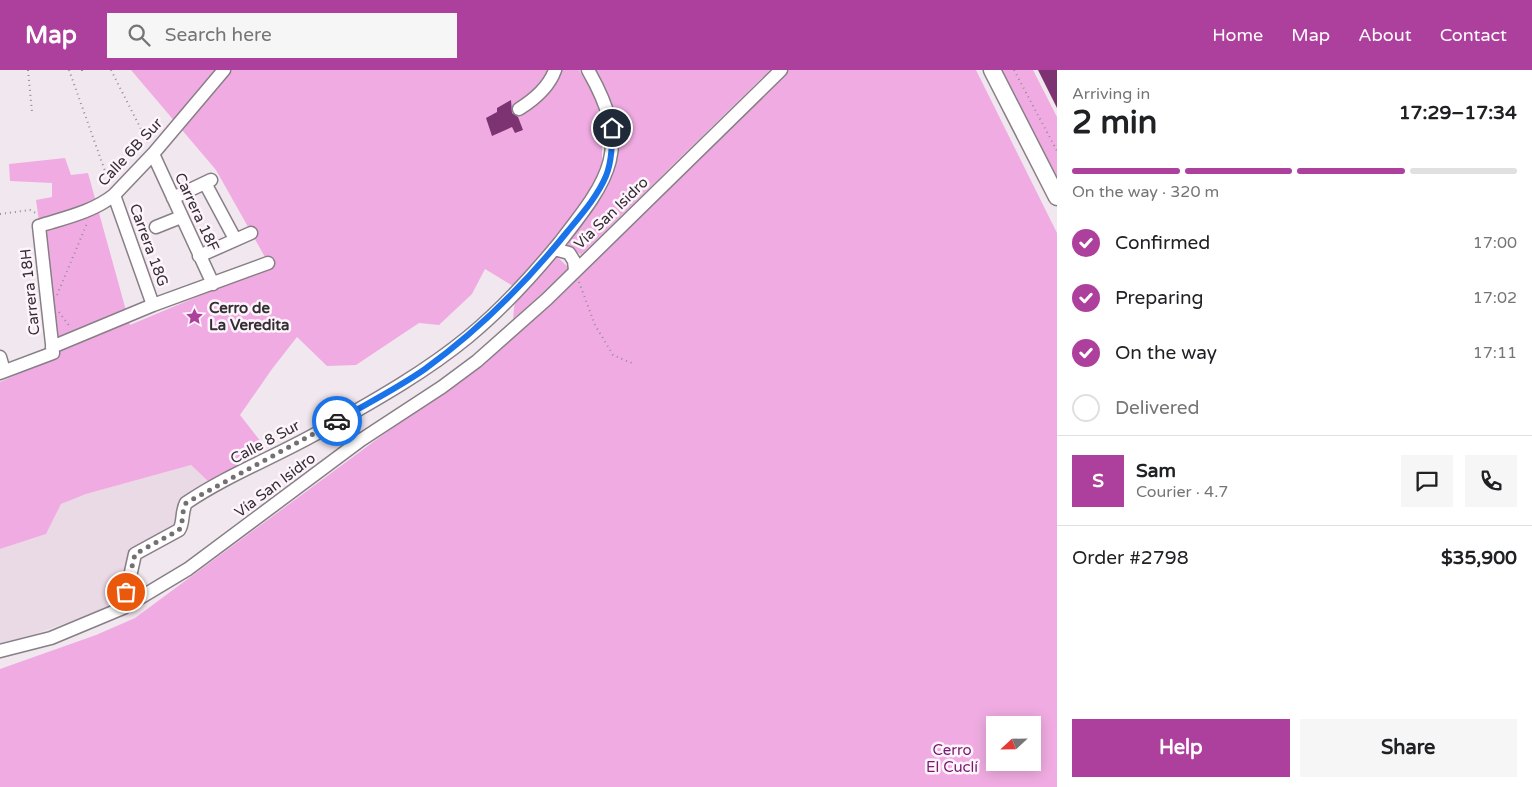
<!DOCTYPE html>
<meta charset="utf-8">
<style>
body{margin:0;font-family:"Varela Round",sans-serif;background:#f6f6f6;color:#202124;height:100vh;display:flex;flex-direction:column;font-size:19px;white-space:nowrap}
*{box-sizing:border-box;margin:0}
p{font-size:16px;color:#757577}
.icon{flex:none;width:28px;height:28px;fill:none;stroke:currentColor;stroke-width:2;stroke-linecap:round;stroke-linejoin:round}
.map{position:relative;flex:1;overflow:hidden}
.side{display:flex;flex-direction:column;background:#fff;width:475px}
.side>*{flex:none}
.needle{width:32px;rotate:248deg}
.controls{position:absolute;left:986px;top:646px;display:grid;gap:10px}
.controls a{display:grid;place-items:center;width:55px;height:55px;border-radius:0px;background:#fff;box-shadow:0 2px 12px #0003;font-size:25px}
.pin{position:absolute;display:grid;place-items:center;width:42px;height:42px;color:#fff;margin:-21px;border:2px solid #fff;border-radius:50%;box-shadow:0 1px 5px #0007}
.courier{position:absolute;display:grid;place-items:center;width:50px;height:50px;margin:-25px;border:4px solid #1a73e8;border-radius:50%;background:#fff;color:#222;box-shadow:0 1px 6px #0007}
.head em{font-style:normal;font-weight:700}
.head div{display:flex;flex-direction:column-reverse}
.head{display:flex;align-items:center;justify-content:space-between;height:85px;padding:0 15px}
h1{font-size:32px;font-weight:700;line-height:38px}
.bar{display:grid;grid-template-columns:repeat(4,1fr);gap:8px 5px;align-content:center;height:60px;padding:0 15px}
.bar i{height:6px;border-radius:4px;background:#e0e0e0}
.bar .current{background:#ae409d}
.bar p{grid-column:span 4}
.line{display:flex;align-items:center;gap:12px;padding:0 15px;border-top:1px solid #e0e0e0}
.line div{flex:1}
.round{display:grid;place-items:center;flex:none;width:52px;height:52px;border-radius:0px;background:#f6f6f6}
ol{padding:0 15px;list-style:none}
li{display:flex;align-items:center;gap:15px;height:55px}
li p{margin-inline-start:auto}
li .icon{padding:5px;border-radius:50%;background:#ae409d;color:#fff;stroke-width:4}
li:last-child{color:#757577}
li i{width:28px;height:28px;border:2px solid #e0e0e0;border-radius:50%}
.button{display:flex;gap:10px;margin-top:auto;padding:10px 15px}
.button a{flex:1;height:58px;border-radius:0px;background:#ae409d;color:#fff;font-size:20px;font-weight:700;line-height:58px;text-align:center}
.button a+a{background:#f6f6f6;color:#202124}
header{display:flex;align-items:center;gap:30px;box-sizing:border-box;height:70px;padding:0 25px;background:#ae409d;color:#fff}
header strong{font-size:24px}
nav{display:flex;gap:28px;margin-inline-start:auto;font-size:18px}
.search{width:350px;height:45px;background:#f6f6f6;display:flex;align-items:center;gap:12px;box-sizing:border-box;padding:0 18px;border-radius:0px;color:#757577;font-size:19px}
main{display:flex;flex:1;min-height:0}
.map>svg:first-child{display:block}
</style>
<header>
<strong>Map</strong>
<div class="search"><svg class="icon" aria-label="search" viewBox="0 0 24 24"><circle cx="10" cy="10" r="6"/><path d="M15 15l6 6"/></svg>Search here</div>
<nav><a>Home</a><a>Map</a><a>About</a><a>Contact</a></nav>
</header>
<main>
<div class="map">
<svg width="1057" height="717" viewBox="0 0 1057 717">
<rect width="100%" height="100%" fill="#f1e7ee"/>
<path fill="#eadae5" d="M191,395l19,18 -30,20 -3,6v17l-44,27 -23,55 -110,38v-97l46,-15 15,-30 25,-10z"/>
<path fill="#f0ace2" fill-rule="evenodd" d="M131,0h448l17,28 6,31v38l-20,37 -35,43 24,23 -58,49 3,-31 -31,-19 -13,25 -33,31 -20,-2 -63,42 -29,1 -30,-29 -25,32 -32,46 25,32 -55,36 -19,-18 -105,29 -25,10 -15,30 -46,15v-167l58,-26 -22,-156 16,-3v-14l-42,-2 -1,-17 56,-6 6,17 17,-2 42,152 140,-59 -54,-96z
M594,0h176l-189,185 -14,-11c46,-61 72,-102 27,-174z
M787,0h189l81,163v554h-1057v-118l96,-34 39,-17 249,-184 91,-63 37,-39 65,-57zM995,655h37v37h-37z
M997,0h36l24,47v73z"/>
<path fill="#7d3371" d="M1038,0h19v38z
M511,30l1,13 6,4 5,13 -8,3 -3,-6 -20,9 -6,-18 11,-6v-4z"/>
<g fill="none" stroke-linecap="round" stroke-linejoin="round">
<defs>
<path id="minor" d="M519,39c16,-10 30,-22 36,-39
M153,84l60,130
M205,113l30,56
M114,125l39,110
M173,128l38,-18
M156,157l25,-10
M554,179l15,4 5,8 1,9
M199,186l52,-23
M52,277l101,-42 115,-42
M0,287l4,14
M0,303l53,-20 -14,-127c25,-8 54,-14 75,-31l39,-41 71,-84
M123,538l12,-54 44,-24c5,-7 2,-18 7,-27 41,-28 89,-46 133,-71 51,-29 104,-58 149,-95 34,-28 65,-62 92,-95 50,-64 73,-94 28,-172
M0,581l51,-13 72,-30 65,-39 173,-129 81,-53 35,-26 70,-62 234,-229"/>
<path id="major" d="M992,0l65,127"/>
</defs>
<use href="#minor" stroke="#887f86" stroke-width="15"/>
<use href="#major" stroke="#887f86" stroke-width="19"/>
<path stroke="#948d92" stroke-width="2" stroke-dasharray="1 4" stroke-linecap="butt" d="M28,0l4,42
M69,0l41,115
M82,0v2
M111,0l38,75
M1014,0l43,81
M0,144l30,-4 8,4
M579,212l16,43 18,30 21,9
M57,225l31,-74
M59,242l12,16"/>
<use href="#minor" stroke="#fff" stroke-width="12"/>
<use href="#major" stroke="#fff" stroke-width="16"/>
</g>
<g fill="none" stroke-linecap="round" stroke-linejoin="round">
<path stroke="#756f73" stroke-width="5" stroke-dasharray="0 9" d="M126,522l9,-38 44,-24c5,-7 2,-18 7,-27l151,-82"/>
<path stroke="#1a73e8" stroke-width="6" d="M337,351c29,-17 61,-33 88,-52 54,-39 100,-85 142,-137 14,-17 30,-35 39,-56 6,-15 6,-32 6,-48"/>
</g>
<defs>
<symbol id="sight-bare" viewBox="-9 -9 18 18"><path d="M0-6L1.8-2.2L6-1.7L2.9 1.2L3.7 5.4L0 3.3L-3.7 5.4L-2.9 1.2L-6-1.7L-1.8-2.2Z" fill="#ae409d" stroke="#fef4fc" stroke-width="2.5" paint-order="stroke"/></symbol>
</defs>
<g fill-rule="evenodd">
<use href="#sight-bare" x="182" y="234" width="25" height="25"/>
</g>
<g text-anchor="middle" stroke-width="5" stroke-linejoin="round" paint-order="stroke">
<g font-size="15" fill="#322e31" stroke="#fef4fc">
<text transform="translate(130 82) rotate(-47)" y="5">Calle 6B Sur</text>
<text transform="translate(197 142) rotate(65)" y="5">Carrera 18F</text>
<text transform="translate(611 143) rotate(-44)" y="5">Vía San Isidro</text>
<text transform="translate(149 175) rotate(70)" y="5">Carrera 18G</text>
<text transform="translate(30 222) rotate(-96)" y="5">Carrera 18H</text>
<text transform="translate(265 372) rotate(-28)" y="5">Calle 8 Sur</text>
<text transform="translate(275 415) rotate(-37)" y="5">Vía San Isidro</text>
</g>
<g font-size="15" font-weight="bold" fill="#322e31" stroke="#fef4fc" text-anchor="start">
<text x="209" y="243">Cerro de<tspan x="209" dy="17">La Veredita</tspan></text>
</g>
<g font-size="15" fill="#79196d" stroke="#fef4fc">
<text x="952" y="685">Cerro<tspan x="952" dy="17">El Cuclí</tspan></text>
</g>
</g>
</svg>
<div class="controls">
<a><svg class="needle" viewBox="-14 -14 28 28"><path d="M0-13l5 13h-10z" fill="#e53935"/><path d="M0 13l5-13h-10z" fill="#757577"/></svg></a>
</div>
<div class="pin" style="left:126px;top:522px;background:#ea580c"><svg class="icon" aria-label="bag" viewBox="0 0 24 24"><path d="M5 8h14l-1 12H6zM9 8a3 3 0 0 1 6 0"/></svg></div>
<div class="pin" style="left:612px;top:58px;background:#1f2937"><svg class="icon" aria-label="home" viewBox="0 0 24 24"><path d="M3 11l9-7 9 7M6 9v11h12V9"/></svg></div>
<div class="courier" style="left:337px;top:351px"><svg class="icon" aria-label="car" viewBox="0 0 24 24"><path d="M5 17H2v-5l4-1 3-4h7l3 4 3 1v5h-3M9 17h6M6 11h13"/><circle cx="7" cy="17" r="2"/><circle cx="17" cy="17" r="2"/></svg></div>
</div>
<section class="side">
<div class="head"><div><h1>2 min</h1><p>Arriving in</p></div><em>17:29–17:34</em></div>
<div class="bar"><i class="current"></i><i class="current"></i><i class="current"></i><i></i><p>On the way · 320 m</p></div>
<ol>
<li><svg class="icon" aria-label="check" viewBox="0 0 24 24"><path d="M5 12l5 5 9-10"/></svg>Confirmed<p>17:00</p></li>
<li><svg class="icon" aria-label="check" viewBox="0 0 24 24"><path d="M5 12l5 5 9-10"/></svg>Preparing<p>17:02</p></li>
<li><svg class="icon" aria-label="check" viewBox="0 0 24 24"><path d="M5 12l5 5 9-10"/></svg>On the way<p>17:11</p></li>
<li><i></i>Delivered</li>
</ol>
<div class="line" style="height:90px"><b class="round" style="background:#ae409d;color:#fff">S</b><div><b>Sam</b><p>Courier · 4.7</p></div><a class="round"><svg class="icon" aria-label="chat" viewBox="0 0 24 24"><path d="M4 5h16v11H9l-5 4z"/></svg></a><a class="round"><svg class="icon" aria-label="phone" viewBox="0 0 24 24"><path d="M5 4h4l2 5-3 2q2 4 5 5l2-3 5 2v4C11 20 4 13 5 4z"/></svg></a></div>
<div class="line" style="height:65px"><div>Order #2798</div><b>$35,900</b></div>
<div class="button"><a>Help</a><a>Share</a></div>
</section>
</main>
